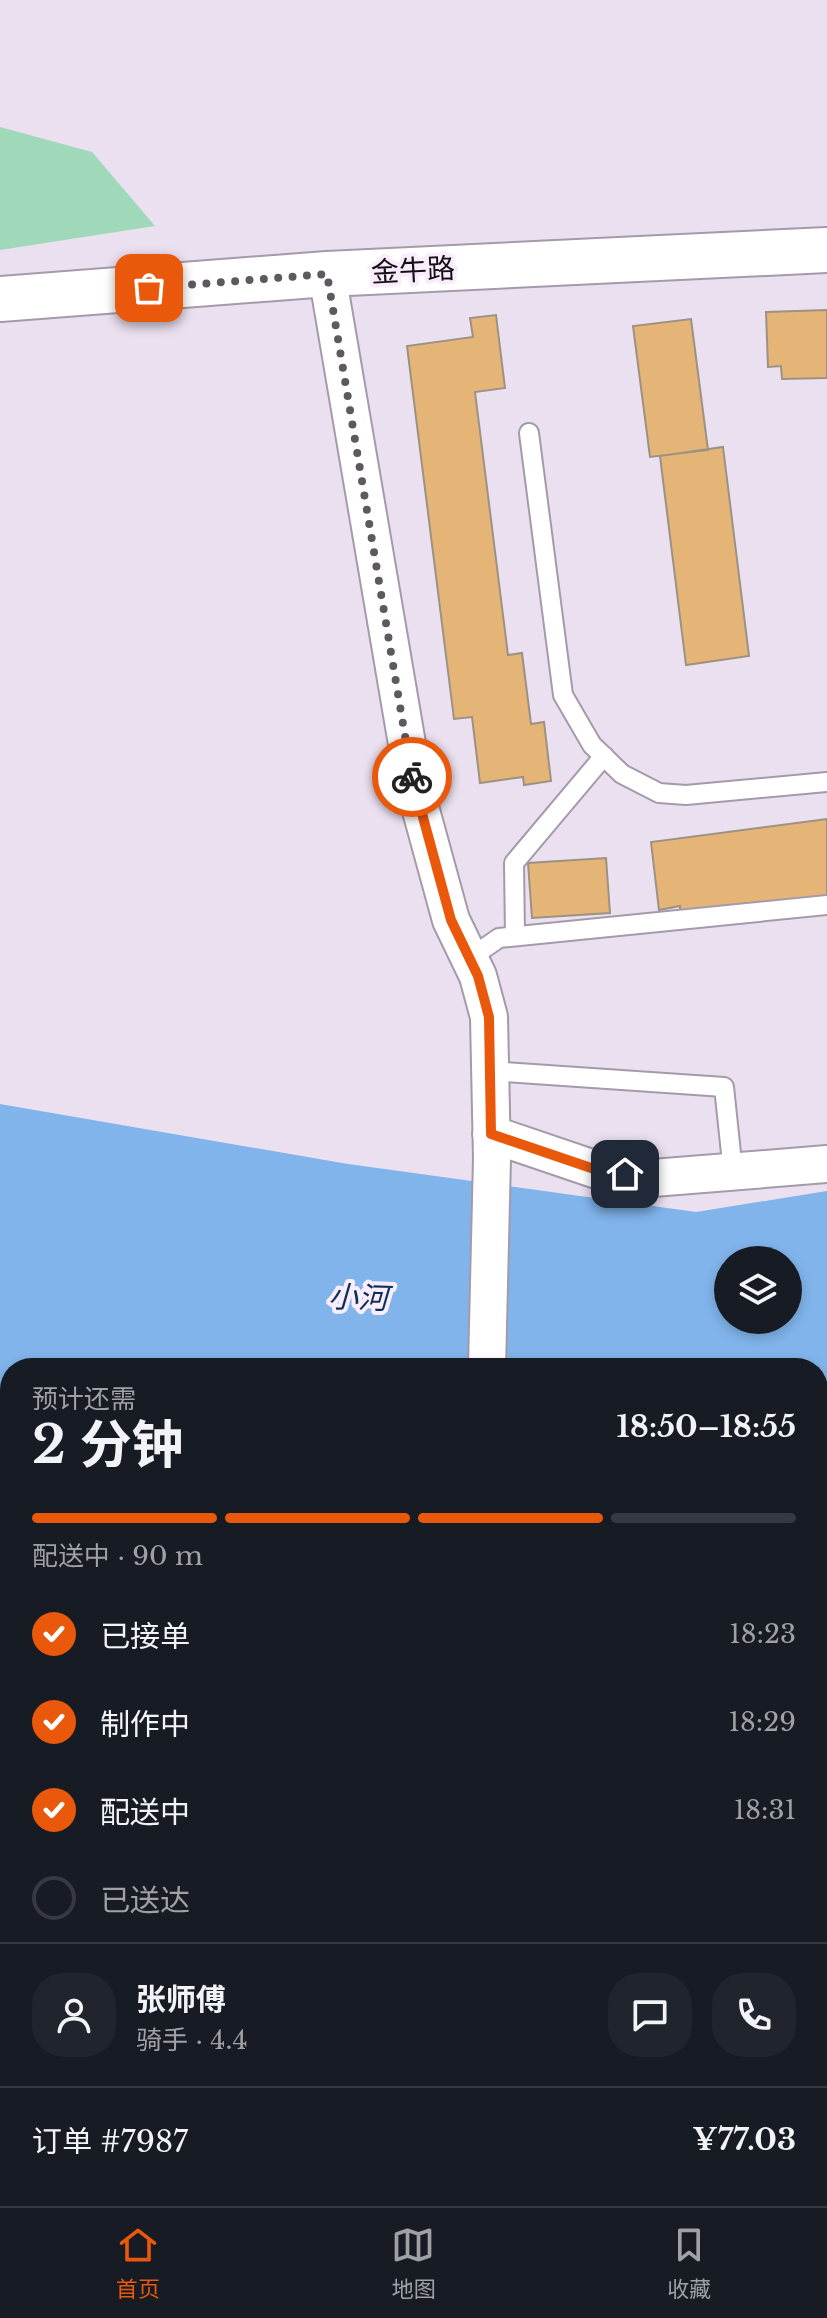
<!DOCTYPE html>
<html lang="zh">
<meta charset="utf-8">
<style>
body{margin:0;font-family:"Libre Baskerville","Noto Sans SC",serif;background:#20242c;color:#f1f3f6;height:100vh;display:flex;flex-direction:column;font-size:30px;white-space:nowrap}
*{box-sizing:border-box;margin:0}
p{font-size:26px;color:#9ea1a6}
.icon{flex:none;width:44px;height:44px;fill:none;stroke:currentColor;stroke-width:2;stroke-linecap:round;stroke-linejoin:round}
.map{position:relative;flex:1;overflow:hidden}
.sheet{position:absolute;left:0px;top:1358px;width:828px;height:848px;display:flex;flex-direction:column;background:#171b24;border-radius:32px 32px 0 0;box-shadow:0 4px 12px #0003}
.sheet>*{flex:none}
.fabs{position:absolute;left:714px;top:1246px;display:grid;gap:16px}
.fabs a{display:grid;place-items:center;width:88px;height:88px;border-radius:50%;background:#171b24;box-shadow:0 4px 12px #0003;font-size:40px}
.pin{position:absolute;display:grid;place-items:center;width:68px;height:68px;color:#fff;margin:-34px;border-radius:16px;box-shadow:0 4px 12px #0006}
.courier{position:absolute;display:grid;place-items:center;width:80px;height:80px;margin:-40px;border:6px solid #ea580c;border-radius:50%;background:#fff;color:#222;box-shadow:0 2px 10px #0007}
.headline em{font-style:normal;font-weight:700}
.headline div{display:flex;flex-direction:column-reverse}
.headline{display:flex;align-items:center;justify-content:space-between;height:136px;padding:0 32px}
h1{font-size:52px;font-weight:700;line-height:60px}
.bar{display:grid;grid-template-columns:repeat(4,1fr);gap:12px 8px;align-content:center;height:96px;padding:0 32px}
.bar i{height:10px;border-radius:6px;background:#363941}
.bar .on{background:#ea580c}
.bar p{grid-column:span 4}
.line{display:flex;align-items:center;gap:20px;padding:0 32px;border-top:2px solid #363941}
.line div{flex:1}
.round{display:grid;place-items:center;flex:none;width:84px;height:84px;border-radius:32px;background:#20242c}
ol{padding:0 32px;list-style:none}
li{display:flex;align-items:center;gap:24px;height:88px}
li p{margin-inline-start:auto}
li .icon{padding:8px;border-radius:50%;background:#ea580c;color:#fff;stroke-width:4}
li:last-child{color:#9ea1a6}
li i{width:44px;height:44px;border:4px solid #363941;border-radius:50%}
.tab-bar{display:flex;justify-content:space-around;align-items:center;height:112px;border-top:2px solid #363941;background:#171b24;font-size:22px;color:#9ea1a6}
.tab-bar a{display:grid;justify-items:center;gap:4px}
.tab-bar .on{color:#ea580c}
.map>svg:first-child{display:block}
</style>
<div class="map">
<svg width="827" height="2206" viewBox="0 0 827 2206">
<rect width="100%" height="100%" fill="#ebe0f0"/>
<path fill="#9fd9b9" d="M0,127l92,25 63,74 -155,24z
M482,2196h231l-1,10h-138z"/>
<path fill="#81b4eb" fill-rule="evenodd" d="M0,1104l348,60 348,48 131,-21v271l-9,1v-95h-808v72l-10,-4zM728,1260h60v60h-60z"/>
<path fill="#e5b577" stroke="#9d9183" stroke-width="2" d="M827,310v68l-45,1 -1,-13 -13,1 -2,-55z
M496,315l9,73 -30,4 33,263 14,-2 9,71 13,-2 7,59 -27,4 -1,-8 -43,6 -8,-66 -18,2 -47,-373 66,-9 -3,-19z
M691,319l17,131 -58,7 -17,-131z
M723,447l26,209 -63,9 -26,-209z
M827,819v77l-147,19v-9l-21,4 -8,-68z
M606,858l4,55 -78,5 -4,-55z
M818,1562l9,31v120l-9,2z
M827,1762v71l-9,3v-71z"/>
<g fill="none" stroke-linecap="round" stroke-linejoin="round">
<defs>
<path id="lane" d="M529,433l34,262 29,50 30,29 37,19 27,2 141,-13
M515,936l-1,-73 90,-107
M470,958l29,-20 328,-33
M490,1071l234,16 9,85"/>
<path id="street" d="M327,274l87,511 37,135 27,56 11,41 3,141 -5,210
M491,1134l106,36 56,8 174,-14
M0,1498l10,4
M818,1730l9,-2
M818,1872l9,-2
M394,2206l3,-10
M724,2206l1,-10"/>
<path id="secondary" d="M0,299l327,-25 500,-24
M0,2195l76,11
M196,2196l72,10"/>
</defs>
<use href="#lane" stroke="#a59aa9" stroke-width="22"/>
<use href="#street" stroke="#a59aa9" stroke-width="40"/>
<use href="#secondary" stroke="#a59aa9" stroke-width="48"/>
<use href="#lane" stroke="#fff" stroke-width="18"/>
<use href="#street" stroke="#fff" stroke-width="36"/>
<use href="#secondary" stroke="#fff" stroke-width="44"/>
</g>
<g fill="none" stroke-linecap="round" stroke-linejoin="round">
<path stroke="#5f5861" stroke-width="8" stroke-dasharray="0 14.4" d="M149,288l178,-14 85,503"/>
<path stroke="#ea580c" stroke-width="10" d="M412,777l39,143 27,56 11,41 2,117 106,36 28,4"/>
</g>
<g text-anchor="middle" stroke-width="8" stroke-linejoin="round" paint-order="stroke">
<g font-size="28" fill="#130f14" stroke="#f9edfd">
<text transform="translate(413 270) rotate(-3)" y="10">金牛路</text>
</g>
<g font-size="30" font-style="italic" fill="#0b3054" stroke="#f9edfd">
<text transform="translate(358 1298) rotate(2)" y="10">小河</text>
</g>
</g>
</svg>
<div class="fabs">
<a><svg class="icon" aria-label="layers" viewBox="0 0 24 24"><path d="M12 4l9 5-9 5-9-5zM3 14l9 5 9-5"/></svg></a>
</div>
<div class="pin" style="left:149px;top:288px;background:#ea580c"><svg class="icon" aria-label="bag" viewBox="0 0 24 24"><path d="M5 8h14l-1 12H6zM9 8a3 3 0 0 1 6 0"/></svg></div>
<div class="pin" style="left:625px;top:1174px;background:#1f2937"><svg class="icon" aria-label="home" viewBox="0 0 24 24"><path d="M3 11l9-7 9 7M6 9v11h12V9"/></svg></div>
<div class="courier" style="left:412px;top:777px"><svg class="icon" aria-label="bike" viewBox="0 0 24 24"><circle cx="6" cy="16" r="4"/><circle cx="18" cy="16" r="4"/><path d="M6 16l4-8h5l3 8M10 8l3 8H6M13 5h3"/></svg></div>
<section class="sheet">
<div class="headline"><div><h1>2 分钟</h1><p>预计还需</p></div><em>18:50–18:55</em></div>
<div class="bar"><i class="on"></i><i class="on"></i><i class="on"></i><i></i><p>配送中 · 90 m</p></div>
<ol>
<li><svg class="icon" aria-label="check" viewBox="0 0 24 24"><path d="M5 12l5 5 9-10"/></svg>已接单<p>18:23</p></li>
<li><svg class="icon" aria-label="check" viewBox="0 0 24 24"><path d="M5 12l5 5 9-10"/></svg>制作中<p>18:29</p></li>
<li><svg class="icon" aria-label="check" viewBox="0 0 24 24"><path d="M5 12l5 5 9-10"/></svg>配送中<p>18:31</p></li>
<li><i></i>已送达</li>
</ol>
<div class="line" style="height:144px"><a class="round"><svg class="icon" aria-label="person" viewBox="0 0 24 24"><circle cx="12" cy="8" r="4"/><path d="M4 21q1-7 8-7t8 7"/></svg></a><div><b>张师傅</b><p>骑手 · 4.4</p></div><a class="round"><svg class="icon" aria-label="chat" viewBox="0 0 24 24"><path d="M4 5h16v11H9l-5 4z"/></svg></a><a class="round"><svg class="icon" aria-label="phone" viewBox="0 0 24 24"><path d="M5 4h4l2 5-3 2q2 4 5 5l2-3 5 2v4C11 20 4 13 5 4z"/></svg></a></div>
<div class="line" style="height:104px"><div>订单 #7987</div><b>¥77.03</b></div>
</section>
</div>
<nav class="tab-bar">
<a class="on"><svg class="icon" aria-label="home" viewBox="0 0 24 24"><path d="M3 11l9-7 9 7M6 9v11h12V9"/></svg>首页</a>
<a><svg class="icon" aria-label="map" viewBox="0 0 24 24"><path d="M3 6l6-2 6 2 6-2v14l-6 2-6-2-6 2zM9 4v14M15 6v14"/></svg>地图</a>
<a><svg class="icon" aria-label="saved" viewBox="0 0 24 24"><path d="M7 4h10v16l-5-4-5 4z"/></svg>收藏</a>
</nav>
